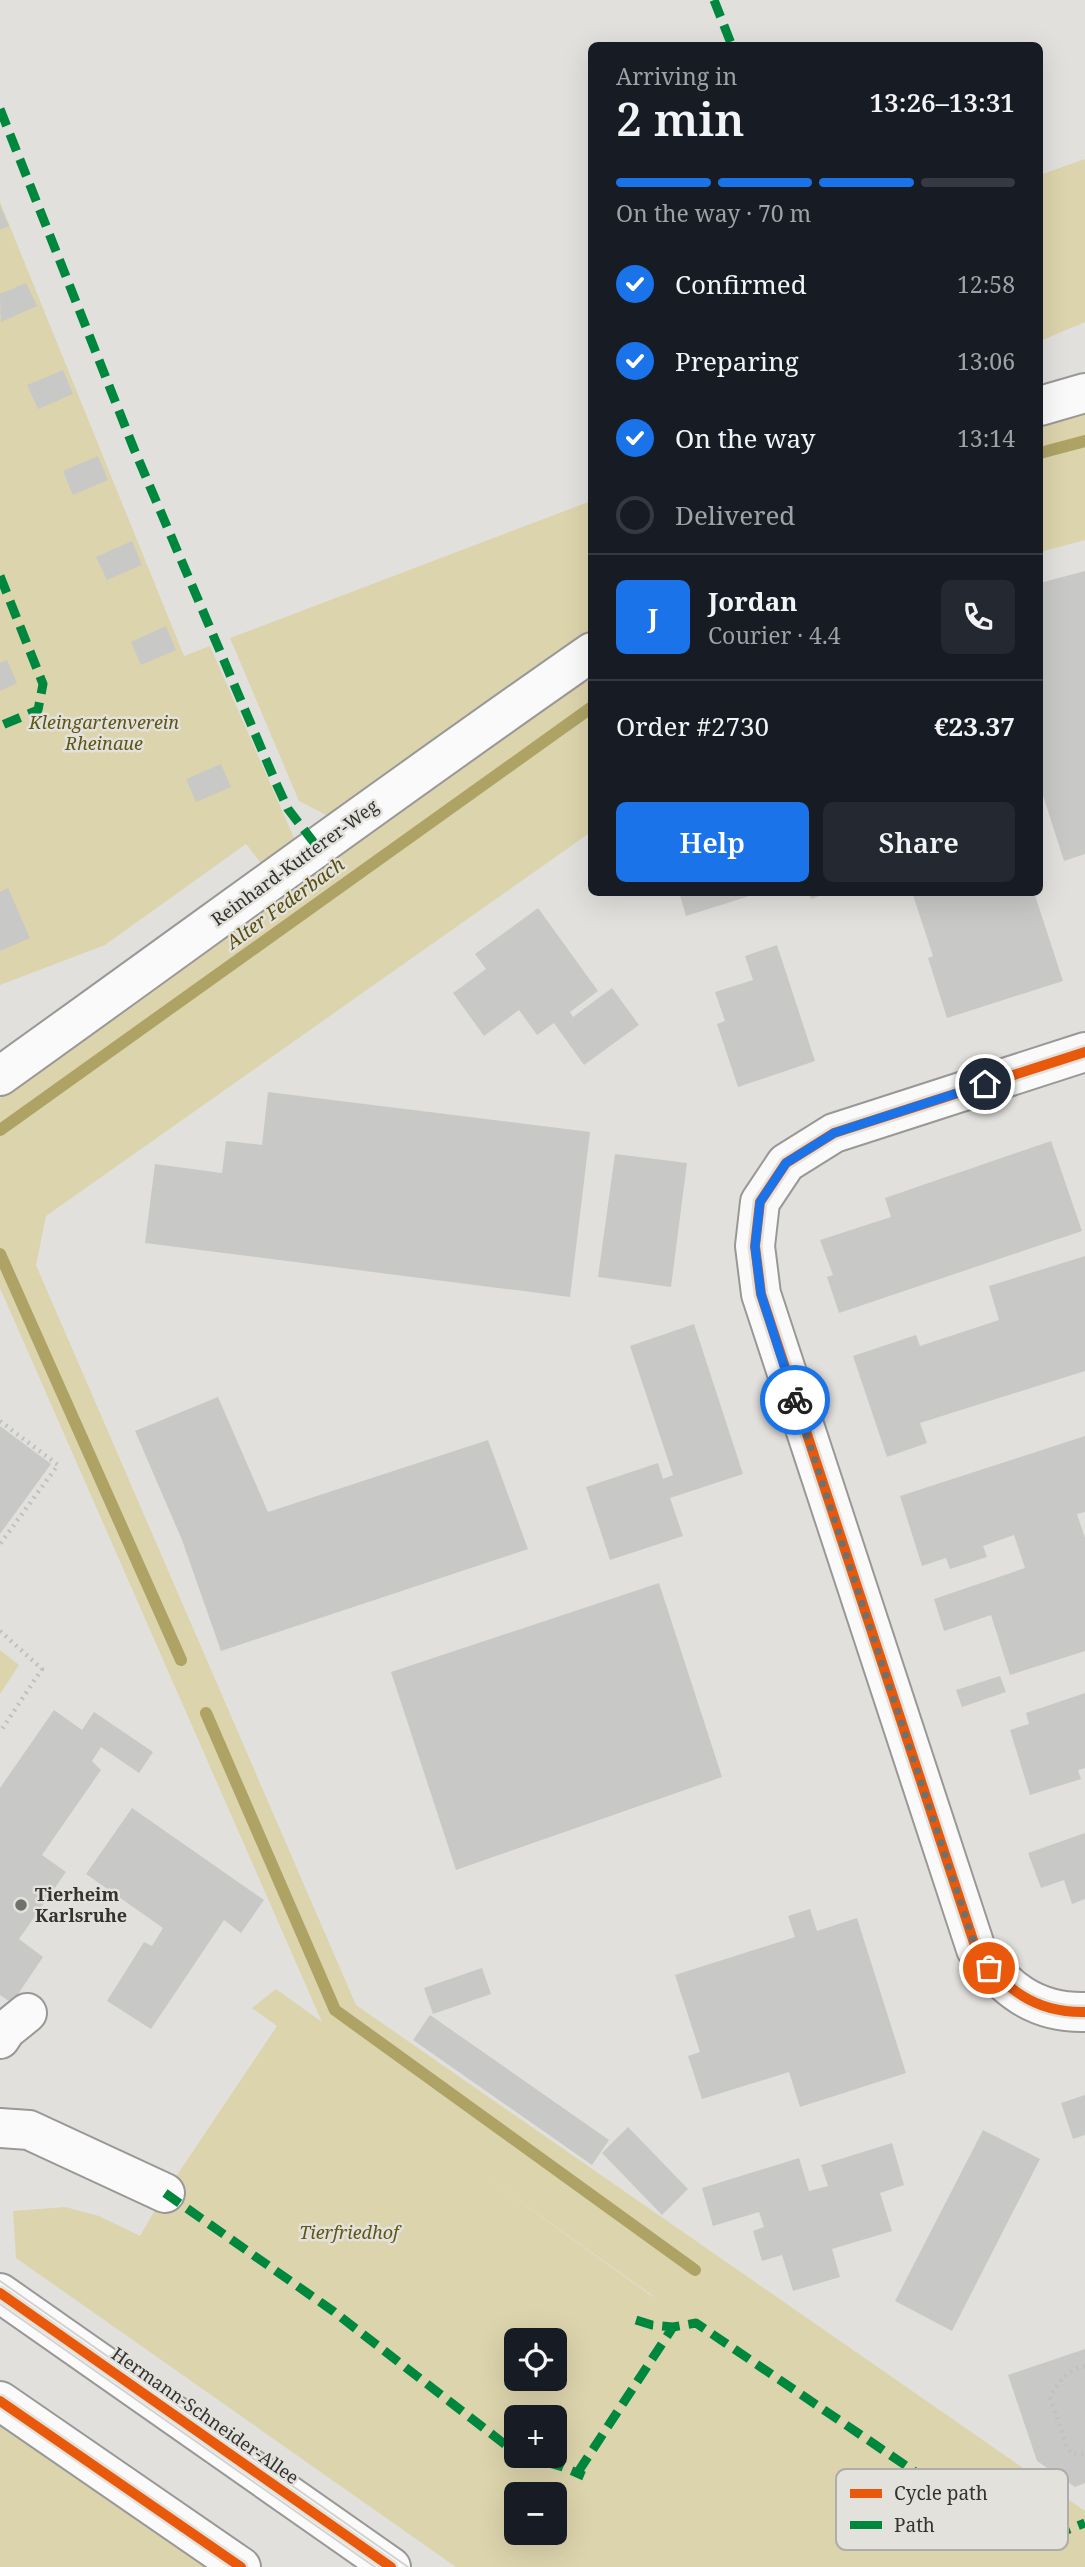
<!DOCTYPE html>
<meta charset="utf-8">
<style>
body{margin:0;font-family:"Noto Serif",serif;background:#242831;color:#f1f3f6;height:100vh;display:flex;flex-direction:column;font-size:26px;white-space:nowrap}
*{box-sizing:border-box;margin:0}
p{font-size:23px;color:#9ea1a6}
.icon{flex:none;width:38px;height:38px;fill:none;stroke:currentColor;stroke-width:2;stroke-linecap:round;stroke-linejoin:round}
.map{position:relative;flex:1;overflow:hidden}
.side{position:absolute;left:588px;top:42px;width:455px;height:854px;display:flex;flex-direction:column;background:#171b24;border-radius:10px;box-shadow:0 7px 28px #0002}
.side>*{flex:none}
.fabs{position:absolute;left:504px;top:2328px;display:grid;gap:14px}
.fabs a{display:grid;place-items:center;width:63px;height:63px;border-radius:10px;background:#171b24;box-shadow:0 7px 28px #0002;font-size:35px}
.pin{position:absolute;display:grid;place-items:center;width:60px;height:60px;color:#fff;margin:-30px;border:4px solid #fff;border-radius:50%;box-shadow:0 2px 7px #0007}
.courier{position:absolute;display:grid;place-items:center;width:70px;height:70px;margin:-35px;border:5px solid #1a73e8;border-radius:50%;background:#fff;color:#222;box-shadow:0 2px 9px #0007}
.head em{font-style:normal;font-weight:600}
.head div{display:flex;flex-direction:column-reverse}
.head{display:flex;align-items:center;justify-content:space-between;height:119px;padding:0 28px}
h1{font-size:46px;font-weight:600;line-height:52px}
.bar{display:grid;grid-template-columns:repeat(4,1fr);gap:10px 7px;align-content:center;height:84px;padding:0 28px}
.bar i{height:9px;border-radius:5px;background:#363941}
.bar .on{background:#1a73e8}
.bar p{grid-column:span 4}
.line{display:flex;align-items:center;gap:18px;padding:0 28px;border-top:2px solid #363941}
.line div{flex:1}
.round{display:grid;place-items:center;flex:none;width:74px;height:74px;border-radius:10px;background:#242831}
ol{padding:0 28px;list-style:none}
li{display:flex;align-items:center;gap:21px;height:77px}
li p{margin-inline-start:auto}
li .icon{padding:7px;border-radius:50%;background:#1a73e8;color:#fff;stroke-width:4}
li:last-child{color:#9ea1a6}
li i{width:38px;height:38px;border:4px solid #363941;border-radius:50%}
.cta{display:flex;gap:14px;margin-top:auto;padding:14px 28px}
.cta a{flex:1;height:80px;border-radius:10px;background:#1a73e8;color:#fff;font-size:28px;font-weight:600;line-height:80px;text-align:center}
.cta a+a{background:#242831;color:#f1f3f6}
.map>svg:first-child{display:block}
</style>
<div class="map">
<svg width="1085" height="2567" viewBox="0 0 1085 2567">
<rect width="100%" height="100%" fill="#e1e0dd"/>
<path fill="#dcd4ac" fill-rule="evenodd" d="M1085,159v163l-45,19v-166z
M0,202l184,454 26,-10 88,201 -31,24 -21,-27 -141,101 -105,40z
M1085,412v128l-45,12v-127z
M591,501v134l-253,186 -39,-20 -69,-163z
M591,677v155l-545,384 -10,49 320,740 729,506v56h-629l-440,-309 -3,-47 52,-4 34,9 41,20 25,-43 112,-167 -25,-18 24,-19 46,33 -322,-734v-190zM465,2162l188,134v1zM516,2340h39v38h-39zM516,2417h39v38h-39zM516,2494h39v38h-39z
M0,1650l19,15 -19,29z
M0,2422l206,145h-206z"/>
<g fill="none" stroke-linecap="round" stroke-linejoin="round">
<path stroke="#aea365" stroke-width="12" d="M1040,453l45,-12
M0,1130l592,-423
M0,1254l181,406
M206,1713l129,297 360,260"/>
</g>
<path fill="#c8c8c6" d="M0,206l9,20 -9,4z
M26,283l11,23 -36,16 -1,-28z
M63,370l10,24 -35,15 -11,-24z
M98,456l10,24 -35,15 -10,-24z
M132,541l10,24 -35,15 -11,-23z
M1085,571v283l-21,7 -24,-75v-203z
M166,626l10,24 -35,15 -10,-23z
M7,660l10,23 -17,8v-28z
M221,764l10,23 -35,15 -10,-23z
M8,888l22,50 -30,13v-59z
M679,892h80v1l-73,23z
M809,892h19v1l-17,6z
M912,892h122l29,89 -116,37 -19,-60 5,-2z
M538,908l60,83 -28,21 3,5 39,-29 27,37 -55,40 -30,-42 -17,12 -18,-25 -35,26 -31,-43 33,-24 -11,-15z
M777,945l38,116 -77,26 -21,-63 8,-3 -10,-29 38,-12 -8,-24z
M268,1092l322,40 -20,165 -425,-54 10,-79 67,9 4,-32 36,4z
M1051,1141l31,90 -243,82 -12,-36 6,-2 -13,-35 71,-23 -6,-19z
M615,1154l72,9 -16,124 -73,-10z
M1085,1256v115l-165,52 7,20 -40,14 -34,-101 63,-21 4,11 79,-26 -10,-34z
M694,1324l49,150 -73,24 13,38 -73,24 -24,-73 72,-24 5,16 10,-4 -43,-129z
M218,1397l50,115 220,-72 40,109 -307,102 -39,-111 -47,-109z
M0,1426l51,38 -51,70z
M1085,1436v76l-8,2 8,24v113l-75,24 -19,-60 -47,16 -10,-32 91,-31 -11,-33 -31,11 4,11 -37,12 -4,-11 -24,8 -22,-70z
M659,1583l63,194 -266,93 -65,-198z
M1000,1676l6,16 -44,15 -6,-17z
M1085,1693v75l-7,2 3,9 -51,16 -20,-65 19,-6 -3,-11z
M54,1710l28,20 12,-18 59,40 -14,21 -38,-26 -9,14 9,9 -59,85 24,17 -47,67 24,18 -31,46 -12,-8v-207z
M132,1808l132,92 -23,33 -17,-13 -73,109 -44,-28 37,-59 8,4 11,-18 -77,-54z
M1085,1833v66l-13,5 -8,-24 -23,8 -13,-35z
M810,1909l7,22 40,-13 49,155 -106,34 -11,-35 -87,27 -14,-43 12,-4 -25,-77 120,-38 -7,-21z
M482,1968l9,26 -58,20 -9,-26z
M430,2015l179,125 -17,25 -179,-125z
M1085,2095v40l-12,4 -12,-36z
M628,2127l60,62 -26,26 -60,-62z
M983,2130l57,29 -88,172 -57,-30z
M892,2143l12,42 -24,8 12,38 -60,18 8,28 -47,14 -11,-36 -20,6 -9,-30 11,-4 -5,-15 -46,14 -11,-38 97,-30 10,33 19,-5 -7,-21z
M1085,2349v134l-10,4 -38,-26 -29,-86z"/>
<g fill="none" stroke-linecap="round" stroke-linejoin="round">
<defs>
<path id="minor" d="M1040,406l45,-13
M1085,1052l-251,81 -48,30 -26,39 -5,44 6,48 215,655c28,39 58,64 109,63
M0,1076c197,-141 392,-285 592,-424
M0,2039l6,-9 21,-17
M0,2128l29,2 136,63
M0,2293l391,274
M0,2401l241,166"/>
</defs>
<use href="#minor" stroke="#999897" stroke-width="42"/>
<path stroke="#c0c0bf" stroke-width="4.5" stroke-dasharray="2 5" stroke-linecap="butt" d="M0,1421l58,44 -58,79
M0,1631l42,38 -42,63
M1085,2366c-20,4 -25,15 -35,31l16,47 5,9 14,1"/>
<use href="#minor" stroke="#fafafa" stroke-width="38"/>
<path stroke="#d2d2d0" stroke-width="2" d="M0,2281l408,286
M0,2304l375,263"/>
<path stroke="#00873e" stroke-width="9" stroke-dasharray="18 9" stroke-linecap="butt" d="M714,0l18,46
M0,109l134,340 142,334 12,26 30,39
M0,576l43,108 -5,26 -38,16
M165,2193l168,118 183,142
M636,2320l16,5 21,2
M520,2455l43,12 21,9
M578,2472l95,-145 23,-4 312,212 28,7 49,-19"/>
<defs>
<path id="cycleway" d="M1085,1052l-251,81 -48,30 -26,39 -5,44 6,48 215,655c28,39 58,64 109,63
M0,2293l391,274
M0,2401l241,166"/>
</defs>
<use href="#cycleway" stroke="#e2e1dc" stroke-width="15"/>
<use href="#cycleway" stroke="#e8590c" stroke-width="10"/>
</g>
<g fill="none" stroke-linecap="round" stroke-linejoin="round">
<path stroke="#70706d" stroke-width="7" stroke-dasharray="0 12.6" d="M795,1400l181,549 13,19"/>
<path stroke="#1a73e8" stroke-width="9" d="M795,1400l-34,-106 -6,-47 5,-45 26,-39 48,-30 151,-49"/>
</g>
<circle fill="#70706d" stroke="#e2e1dc" stroke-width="2.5" cx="21" cy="1905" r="7"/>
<g text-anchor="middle" stroke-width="5" stroke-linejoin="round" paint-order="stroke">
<g font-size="18" font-style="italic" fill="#605615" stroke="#e2e1dc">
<text x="104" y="729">Kleingartenverein<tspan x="104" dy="21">Rheinaue</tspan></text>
<text x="349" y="2239">Tierfriedhof</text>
</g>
<g font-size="18" fill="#333331" stroke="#e2e1dc">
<text transform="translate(295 863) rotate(-36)" y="6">Reinhard-Kutterer-Weg</text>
<text transform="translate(205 2416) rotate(35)" y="6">Hermann-Schneider-Allee</text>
</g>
<g font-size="18" font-weight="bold" fill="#333331" stroke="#e2e1dc" text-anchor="start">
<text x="35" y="1901">Tierheim<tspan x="35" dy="21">Karlsruhe</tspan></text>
</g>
<g font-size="19" font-style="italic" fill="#594e0a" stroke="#e2e1dc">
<text transform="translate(285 903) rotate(-36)" y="7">Alter Federbach</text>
</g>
</g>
<rect x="836" y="2469" width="232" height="81" rx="10" fill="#e2e1dc" stroke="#aeada9" stroke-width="2"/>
<rect x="850" y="2489" width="32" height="9" fill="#e8590c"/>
<rect x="850" y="2521" width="32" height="8" fill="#00873e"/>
<g font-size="19" fill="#333331">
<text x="894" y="2500">Cycle path</text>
<text x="894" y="2532">Path</text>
</g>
</svg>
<div class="fabs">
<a><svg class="icon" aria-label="locate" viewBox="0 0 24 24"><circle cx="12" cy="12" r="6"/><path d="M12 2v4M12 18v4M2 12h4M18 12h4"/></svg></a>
<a>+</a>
<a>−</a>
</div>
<div class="pin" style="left:989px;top:1968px;background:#ea580c"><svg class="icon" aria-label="bag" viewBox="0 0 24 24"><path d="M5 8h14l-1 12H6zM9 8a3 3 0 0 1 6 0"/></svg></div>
<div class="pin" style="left:985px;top:1084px;background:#1f2937"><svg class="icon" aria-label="home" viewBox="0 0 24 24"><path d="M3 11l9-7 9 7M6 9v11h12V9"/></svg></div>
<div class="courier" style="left:795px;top:1400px"><svg class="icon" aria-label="bike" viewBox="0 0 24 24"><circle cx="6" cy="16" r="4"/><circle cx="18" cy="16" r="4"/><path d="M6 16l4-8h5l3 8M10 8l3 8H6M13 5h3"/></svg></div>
<section class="side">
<div class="head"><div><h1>2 min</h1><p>Arriving in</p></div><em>13:26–13:31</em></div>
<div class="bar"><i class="on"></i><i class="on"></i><i class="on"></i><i></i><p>On the way · 70 m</p></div>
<ol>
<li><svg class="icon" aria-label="check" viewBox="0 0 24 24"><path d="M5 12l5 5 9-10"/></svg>Confirmed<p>12:58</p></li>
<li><svg class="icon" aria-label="check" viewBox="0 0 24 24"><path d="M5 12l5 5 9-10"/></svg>Preparing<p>13:06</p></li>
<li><svg class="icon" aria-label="check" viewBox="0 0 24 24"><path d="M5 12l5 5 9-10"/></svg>On the way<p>13:14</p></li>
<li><i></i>Delivered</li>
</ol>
<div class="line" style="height:126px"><b class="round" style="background:#1a73e8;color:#fff">J</b><div><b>Jordan</b><p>Courier · 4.4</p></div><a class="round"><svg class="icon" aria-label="phone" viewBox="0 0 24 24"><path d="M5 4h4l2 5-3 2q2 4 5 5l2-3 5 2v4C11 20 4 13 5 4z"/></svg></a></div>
<div class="line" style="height:91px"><div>Order #2730</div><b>€23.37</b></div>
<div class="cta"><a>Help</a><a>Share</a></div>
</section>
</div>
